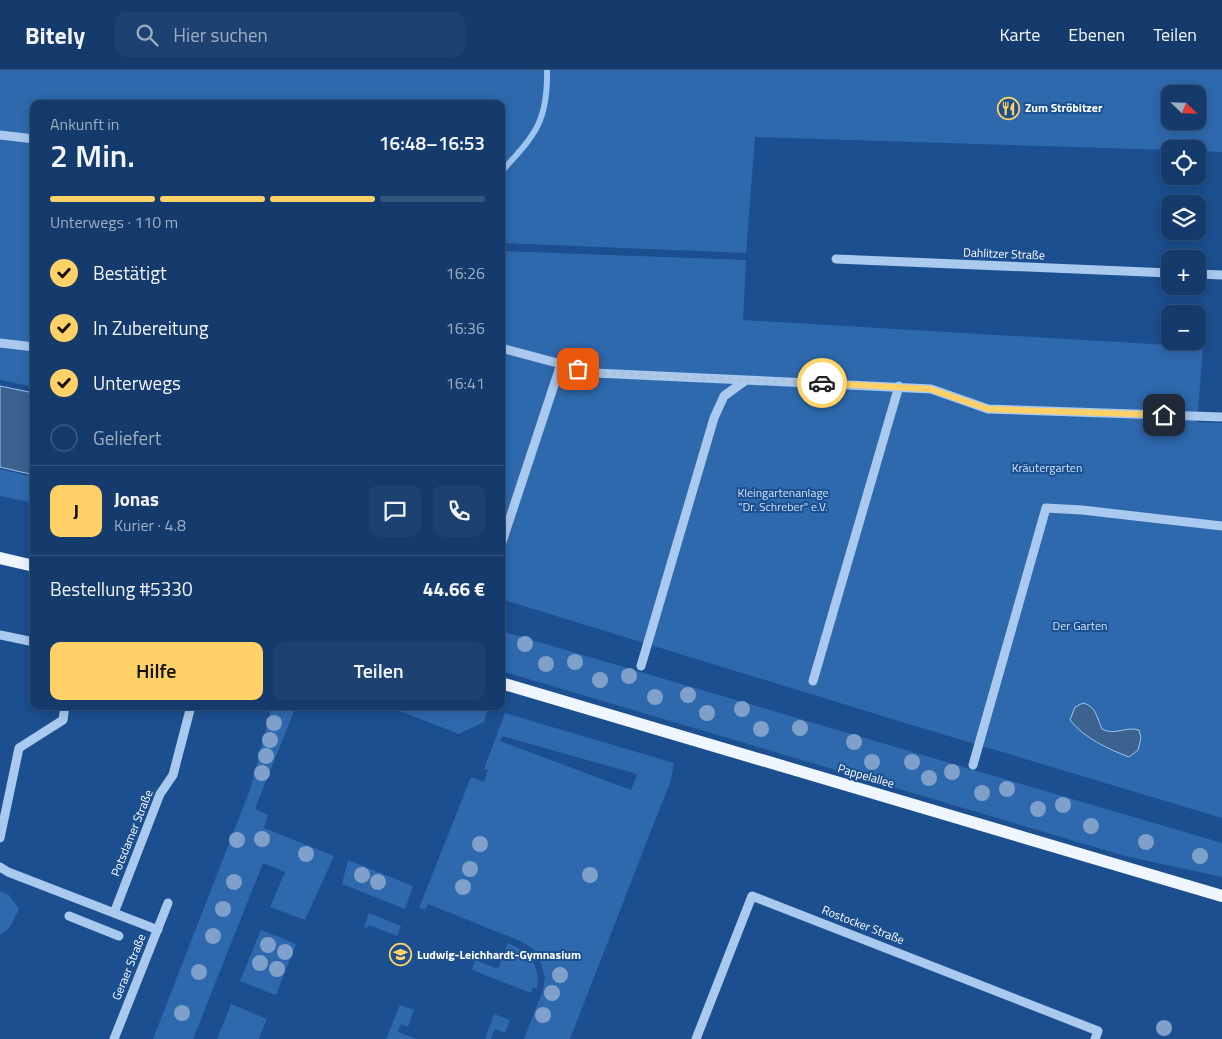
<!DOCTYPE html>
<html lang="de">
<meta charset="utf-8">
<style>
body{margin:0;font-family:"Titillium Web",sans-serif;background:#1d4271;color:#f1f3f6;height:100vh;display:flex;flex-direction:column;font-size:19px;white-space:nowrap}
*{box-sizing:border-box;margin:0}
p{font-size:16px;color:#9dadc1}
.icon{flex:none;width:28px;height:28px;fill:none;stroke:currentColor;stroke-width:2;stroke-linecap:round;stroke-linejoin:round}
.map{position:relative;flex:1;overflow:hidden}
.drawer{position:absolute;left:30px;top:30px;width:475px;height:610px;display:flex;flex-direction:column;background:#143b6b;border-radius:10px;box-shadow:0 2px 12px #0003,0 0 0 1px #33557e}
.drawer>*{flex:none}
.needle{width:32px;rotate:113deg}
.fabs{position:absolute;left:1161px;top:15px;display:grid;gap:10px}
.fabs a{display:grid;place-items:center;width:45px;height:45px;border-radius:10px;background:#143b6b;box-shadow:0 2px 12px #0003,0 0 0 1px #33557e;font-size:25px}
.pin{position:absolute;display:grid;place-items:center;width:42px;height:42px;color:#fff;margin:-21px;border-radius:10px;box-shadow:0 2px 8px #0006}
.courier{position:absolute;display:grid;place-items:center;width:50px;height:50px;margin:-25px;border:4px solid #ffd166;border-radius:50%;background:#fff;color:#222;box-shadow:0 1px 6px #0007}
.headline em{font-style:normal;font-weight:600}
.headline div{display:flex;flex-direction:column-reverse}
.headline{display:flex;align-items:center;justify-content:space-between;height:85px;padding:0 20px}
h1{font-size:32px;font-weight:600;line-height:38px}
.bar{display:grid;grid-template-columns:repeat(4,1fr);gap:8px 5px;align-content:center;height:60px;padding:0 20px}
.bar i{height:6px;border-radius:4px;background:#33557e}
.bar .on{background:#ffd166}
.bar p{grid-column:span 4}
.line{display:flex;align-items:center;gap:12px;padding:0 20px;border-top:1px solid #33557e}
.line div{flex:1}
.round{display:grid;place-items:center;flex:none;width:52px;height:52px;border-radius:10px;background:#1d4271}
ol{padding:0 20px;list-style:none}
li{display:flex;align-items:center;gap:15px;height:55px}
li p{margin-inline-start:auto}
li .icon{padding:5px;border-radius:50%;background:#ffd166;color:#111;stroke-width:4}
li:last-child{color:#9dadc1}
li i{width:28px;height:28px;border:2px solid #33557e;border-radius:50%}
.action{display:flex;gap:10px;margin-top:auto;padding:10px 20px}
.action a{flex:1;height:58px;border-radius:10px;background:#ffd166;color:#111;font-size:20px;font-weight:600;line-height:58px;text-align:center}
.action a+a{background:#1d4271;color:#f1f3f6}
header{display:flex;align-items:center;gap:30px;box-sizing:border-box;height:70px;padding:0 25px;background:#143b6b;border-bottom:1px solid #33557e}
header strong{font-size:24px}
nav{display:flex;gap:28px;margin-inline-start:auto;font-size:18px}
.search{width:350px;height:45px;background:#1d4271;display:flex;align-items:center;gap:12px;box-sizing:border-box;padding:0 18px;border-radius:10px;color:#9dadc1;font-size:19px}
.map>svg:first-child{display:block}
</style>
<header>
<strong>Bitely</strong>
<div class="search"><svg class="icon" aria-label="search" viewBox="0 0 24 24"><circle cx="10" cy="10" r="6"/><path d="M15 15l6 6"/></svg>Hier suchen</div>
<nav><a>Karte</a><a>Ebenen</a><a>Teilen</a></nav>
</header>
<div class="map">
<svg width="1222" height="969" viewBox="0 0 1222 969">
<rect width="100%" height="100%" fill="#1b4f8f"/>
<path fill="#2e69ad" fill-rule="evenodd" d="M0,0h1222v82l-24,-1v-2l-28,1 -415,-13 -9,116 -245,-10v-139h-467v283l-34,-7zM1170,24h28v27h-28z
M501,181l245,9 -3,60 460,27 -6,75 25,1v395l-317,-95 -404,-124z
M0,399l34,8v26l-34,-7z
M501,561l721,212v34l-97,-21 -620,-184 -4,-1z
M272,636h24l-41,103 13,6 -4,13 70,28 -29,64 -35,-13 15,-35 -22,-9 -70,176h-40l98,-252z
M387,636h94l7,2 -4,14 -25,12z
M505,643l169,50 -3,17 -22,56 -79,203h-46l19,-49 2,-13 -7,-22 -6,-7 -12,-7 -92,-37 -3,6 -6,-2 52,-131 13,5 4,-12 -4,-1zM502,666l135,38v1l-6,15 -131,-49z
M348,790l65,26 -8,23 -63,-25z
M0,821l9,4 10,14 -9,18 -10,8z
M369,843l32,13 -4,10 -28,-11 -2,3 -3,-1z
M261,860l35,14 -20,51 -36,-14z
M508,873c21,9 33,21 29,46l-4,-2 -2,6 -59,-23 3,-10 23,9z
M231,934l36,15 -8,20h-42z
M400,935l14,5 -6,17 -7,-3 -3,8 19,7h-31z
M494,944l16,6 -5,13 -10,-4 -4,10h-6z"/>
<path fill="#3c6290" stroke="#9cc4f0" d="M0,316l34,7v82l-34,-8z
M1083,633c13,3 14,15 19,26 13,7 24,-3 37,1l2,8 -3,12 -9,7c-21,-8 -45,-19 -59,-37l5,-13z"/>
<g fill="none" stroke-linecap="round" stroke-linejoin="round">
<path stroke="#9cc4f0" stroke-width="6" d="M501,102c34,-37 47,-50 46,-102"/>
<path stroke="#a9c9ee" stroke-width="9" d="M0,65l34,4
M836,189l334,14
M1198,204l24,1
M0,273l34,4
M501,278l94,25 151,7
M501,475l60,-181
M0,565l34,7
M641,596l73,-248 10,-22 22,-16 185,9 57,20 234,8
M813,611l86,-295
M973,695l73,-257 36,2 140,16
M0,768l19,-90 44,-28 2,-14
M0,797l8,5 150,58
M114,843l46,-119 13,-19 18,-69
M69,846l50,20
M114,969l54,-136
M696,969l56,-143 346,135 -3,8"/>
<path stroke="#f0f6ff" stroke-width="12" d="M0,488l34,8
M501,613l721,213"/>
</g>
<g fill="#7ea0ca">
<circle cx="525" cy="574" r="8"/>
<circle cx="575" cy="592" r="8"/>
<circle cx="546" cy="594" r="8"/>
<circle cx="629" cy="606" r="8"/>
<circle cx="600" cy="610" r="8"/>
<circle cx="688" cy="625" r="8"/>
<circle cx="655" cy="627" r="8"/>
<circle cx="742" cy="639" r="8"/>
<circle cx="707" cy="643" r="8"/>
<circle cx="274" cy="653" r="8"/>
<circle cx="800" cy="658" r="8"/>
<circle cx="761" cy="659" r="8"/>
<circle cx="270" cy="670" r="8"/>
<circle cx="854" cy="672" r="8"/>
<circle cx="266" cy="686" r="8"/>
<circle cx="872" cy="692" r="8"/>
<circle cx="912" cy="692" r="8"/>
<circle cx="952" cy="702" r="8"/>
<circle cx="262" cy="703" r="8"/>
<circle cx="929" cy="708" r="8"/>
<circle cx="1007" cy="719" r="8"/>
<circle cx="982" cy="723" r="8"/>
<circle cx="1063" cy="735" r="8"/>
<circle cx="1038" cy="739" r="8"/>
<circle cx="1091" cy="756" r="8"/>
<circle cx="262" cy="769" r="8"/>
<circle cx="237" cy="770" r="8"/>
<circle cx="1146" cy="772" r="8"/>
<circle cx="480" cy="774" r="8"/>
<circle cx="306" cy="784" r="8"/>
<circle cx="1200" cy="786" r="8"/>
<circle cx="470" cy="799" r="8"/>
<circle cx="362" cy="805" r="8"/>
<circle cx="590" cy="805" r="8"/>
<circle cx="234" cy="812" r="8"/>
<circle cx="378" cy="812" r="8"/>
<circle cx="463" cy="817" r="8"/>
<circle cx="223" cy="839" r="8"/>
<circle cx="213" cy="866" r="8"/>
<circle cx="268" cy="875" r="8"/>
<circle cx="285" cy="882" r="8"/>
<circle cx="260" cy="893" r="8"/>
<circle cx="277" cy="899" r="8"/>
<circle cx="199" cy="902" r="8"/>
<circle cx="560" cy="905" r="8"/>
<circle cx="552" cy="923" r="8"/>
<circle cx="182" cy="943" r="8"/>
<circle cx="543" cy="945" r="8"/>
<circle cx="1164" cy="958" r="8"/>
</g>
<g fill="none" stroke-linecap="round" stroke-linejoin="round">
<path stroke="#afc1d8" stroke-width="5" stroke-dasharray="0 9" d="M578,299l17,4 227,10"/>
<path stroke="#ffd166" stroke-width="6" d="M822,313l108,6 58,20 176,6"/>
</g>
<defs>
<symbol id="restaurant-ring" viewBox="-11 -11 22 22"><circle r="9.5" fill="#1b4f8f" stroke="#ffd166" stroke-width="1.5"/><path d="M-5-6h1v4h1v-4h1v4h1v-4h1v5L-1.5 .5V6h-2V.5L-5-1ZM5-6V6H3V1.5H1.5Q1.5-4 5-6Z" fill="#ffd166"/></symbol>
<symbol id="school-ring" viewBox="-11 -11 22 22"><circle r="9.5" fill="#1b4f8f" stroke="#ffd166" stroke-width="1.5"/><path d="M0-5L7-2L0 1L-7-2ZM-4 1L0 2.5L4 1V4Q0 6-4 4Z" fill="#ffd166"/></symbol>
</defs>
<g fill-rule="evenodd">
<use href="#restaurant-ring" x="996" y="26" width="25" height="25"/>
<use href="#school-ring" x="388" y="872" width="25" height="25"/>
</g>
<g text-anchor="middle" stroke-width="4" stroke-linejoin="round" paint-order="stroke">
<g font-size="12" font-weight="bold" fill="#fff" stroke="#1b4f8f" text-anchor="start">
<text x="1025" y="42">Zum Ströbitzer</text>
<text x="417" y="889">Ludwig-Leichhardt-Gymnasium</text>
</g>
<g font-size="12" fill="#fff" stroke="#1b4f8f">
<text transform="translate(1004 184) rotate(2)" y="4">Dahlitzer Straße</text>
<text transform="translate(866 706) rotate(16)" y="4">Pappelallee</text>
<text transform="translate(132 763) rotate(-68)" y="4">Potsdamer Straße</text>
<text transform="translate(863 855) rotate(21)" y="4">Rostocker Straße</text>
<text transform="translate(129 897) rotate(-68)" y="4">Geraer Straße</text>
</g>
<g font-size="12" fill="#cfe3fa" stroke="#1b4f8f">
<text x="1047" y="402">Kräutergarten</text>
<text x="783" y="427">Kleingartenanlage<tspan x="783" dy="14">"Dr. Schreber" e.V.</tspan></text>
<text x="1080" y="560">Der Garten</text>
</g>
</g>
</svg>
<div class="fabs">
<a><svg class="needle" viewBox="-14 -14 28 28"><path d="M0-13l5 13h-10z" fill="#e53935"/><path d="M0 13l5-13h-10z" fill="#9dadc1"/></svg></a>
<a><svg class="icon" aria-label="locate" viewBox="0 0 24 24"><circle cx="12" cy="12" r="6"/><path d="M12 2v4M12 18v4M2 12h4M18 12h4"/></svg></a>
<a><svg class="icon" aria-label="layers" viewBox="0 0 24 24"><path d="M12 4l9 5-9 5-9-5zM3 14l9 5 9-5"/></svg></a>
<a>+</a>
<a>−</a>
</div>
<div class="pin" style="left:578px;top:299px;background:#ea580c"><svg class="icon" aria-label="bag" viewBox="0 0 24 24"><path d="M5 8h14l-1 12H6zM9 8a3 3 0 0 1 6 0"/></svg></div>
<div class="pin" style="left:1164px;top:345px;background:#1f2937"><svg class="icon" aria-label="home" viewBox="0 0 24 24"><path d="M3 11l9-7 9 7M6 9v11h12V9"/></svg></div>
<div class="courier" style="left:822px;top:313px"><svg class="icon" aria-label="car" viewBox="0 0 24 24"><path d="M5 17H2v-5l4-1 3-4h7l3 4 3 1v5h-3M9 17h6M6 11h13"/><circle cx="7" cy="17" r="2"/><circle cx="17" cy="17" r="2"/></svg></div>
<section class="drawer">
<div class="headline"><div><h1>2 Min.</h1><p>Ankunft in</p></div><em>16:48–16:53</em></div>
<div class="bar"><i class="on"></i><i class="on"></i><i class="on"></i><i></i><p>Unterwegs · 110 m</p></div>
<ol>
<li><svg class="icon" aria-label="check" viewBox="0 0 24 24"><path d="M5 12l5 5 9-10"/></svg>Bestätigt<p>16:26</p></li>
<li><svg class="icon" aria-label="check" viewBox="0 0 24 24"><path d="M5 12l5 5 9-10"/></svg>In Zubereitung<p>16:36</p></li>
<li><svg class="icon" aria-label="check" viewBox="0 0 24 24"><path d="M5 12l5 5 9-10"/></svg>Unterwegs<p>16:41</p></li>
<li><i></i>Geliefert</li>
</ol>
<div class="line" style="height:90px"><b class="round" style="background:#ffd166;color:#111">J</b><div><b>Jonas</b><p>Kurier · 4.8</p></div><a class="round"><svg class="icon" aria-label="chat" viewBox="0 0 24 24"><path d="M4 5h16v11H9l-5 4z"/></svg></a><a class="round"><svg class="icon" aria-label="phone" viewBox="0 0 24 24"><path d="M5 4h4l2 5-3 2q2 4 5 5l2-3 5 2v4C11 20 4 13 5 4z"/></svg></a></div>
<div class="line" style="height:65px"><div>Bestellung #5330</div><b>44.66 €</b></div>
<div class="action"><a>Hilfe</a><a>Teilen</a></div>
</section>
</div>
